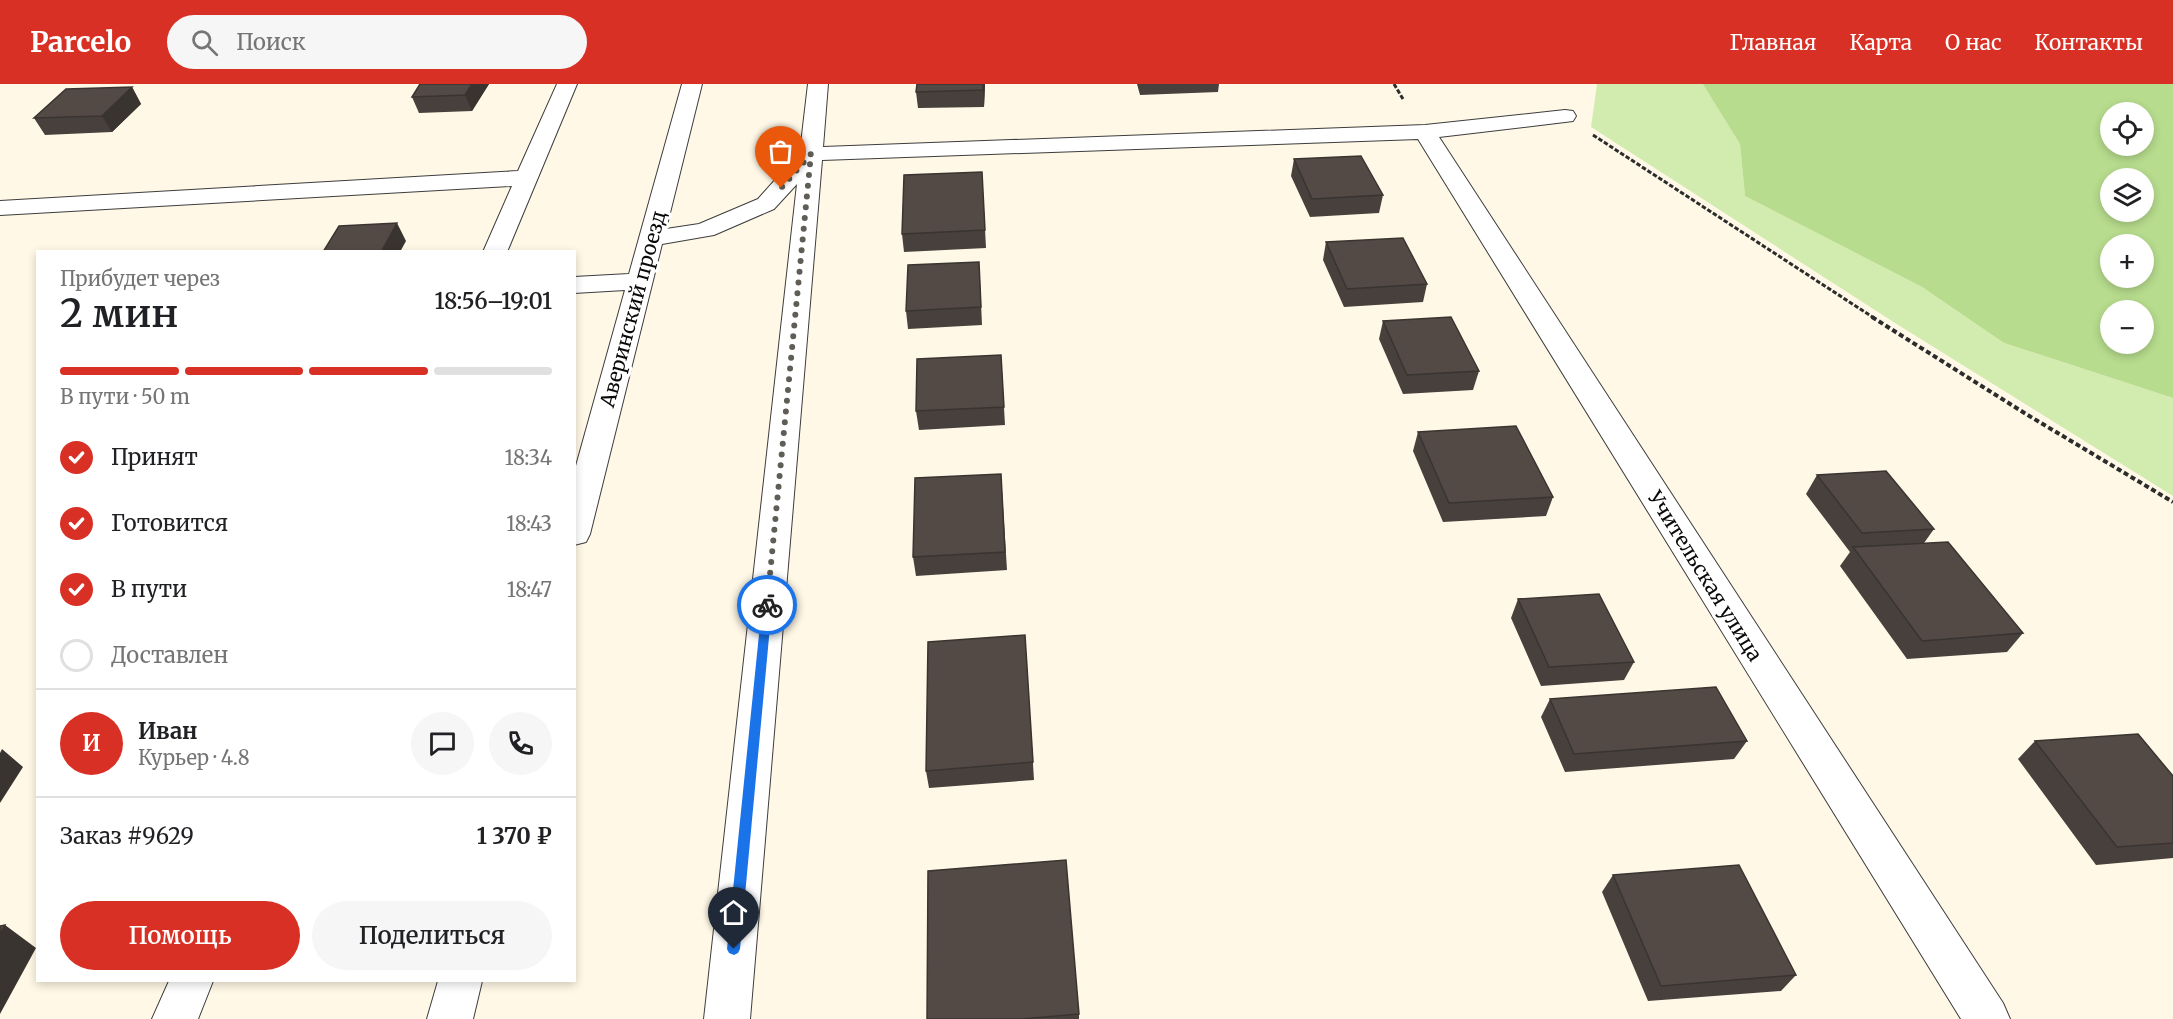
<!DOCTYPE html>
<html lang="ru">
<meta charset="utf-8">
<style>
body{margin:0;font-family:Merriweather,serif;background:#f6f6f6;color:#202124;height:100vh;display:flex;flex-direction:column;font-size:22px;white-space:nowrap}
*{box-sizing:border-box;margin:0}
p{font-size:20px;color:#757577}
.icon{flex:none;width:33px;height:33px;fill:none;stroke:currentColor;stroke-width:2;stroke-linecap:round;stroke-linejoin:round}
.map{position:relative;flex:1;overflow:hidden}
.drawer{position:absolute;left:36px;top:166px;width:540px;height:732px;display:flex;flex-direction:column;background:#fff;border-radius:0px;box-shadow:0 3px 9px #0003}
.drawer>*{flex:none}
.fabs{position:absolute;left:2100px;top:18px;display:grid;gap:12px}
.fabs a{display:grid;place-items:center;width:54px;height:54px;border-radius:50%;background:#fff;box-shadow:0 3px 9px #0003;font-size:30px}
.pin{position:absolute;display:grid;place-items:center;width:51px;height:51px;color:#fff;margin:-62px -26px;border-radius:50% 50% 50% 0;rotate:-45deg;box-shadow:0 0 6px #0007}
.pin .icon{rotate:45deg}
.courier{position:absolute;display:grid;place-items:center;width:60px;height:60px;margin:-30px;border:4px solid #1a73e8;border-radius:50%;background:#fff;color:#222;box-shadow:0 2px 8px #0007}
.overview em{font-style:normal;font-weight:600}
.overview div{display:flex;flex-direction:column-reverse}
.overview{display:flex;align-items:center;justify-content:space-between;height:102px;padding:0 24px}
h1{font-size:39px;font-weight:600;line-height:45px}
.bar{display:grid;grid-template-columns:repeat(4,1fr);gap:9px 6px;align-content:center;height:72px;padding:0 24px}
.bar i{height:8px;border-radius:4px;background:#e0e0e0}
.bar .on{background:#d93025}
.bar p{grid-column:span 4}
.line{display:flex;align-items:center;gap:15px;padding:0 24px;border-top:2px solid #e0e0e0}
.line div{flex:1}
.round{display:grid;place-items:center;flex:none;width:63px;height:63px;border-radius:32px;background:#f6f6f6}
ol{padding:0 24px;list-style:none}
li{display:flex;align-items:center;gap:18px;height:66px}
li p{margin-inline-start:auto}
li .icon{padding:6px;border-radius:50%;background:#d93025;color:#fff;stroke-width:4}
li:last-child{color:#757577}
li i{width:33px;height:33px;border:3px solid #e0e0e0;border-radius:50%}
.action{display:flex;gap:12px;margin-top:auto;padding:12px 24px}
.action a{flex:1;height:69px;border-radius:36px;background:#d93025;color:#fff;font-size:24px;font-weight:600;line-height:69px;text-align:center}
.action a+a{background:#f6f6f6;color:#202124}
header{display:flex;align-items:center;gap:36px;box-sizing:border-box;height:84px;padding:0 30px;background:#d93025;color:#fff}
header strong{font-size:28px}
nav{display:flex;gap:33px;margin-inline-start:auto;font-size:21px}
.search{width:420px;height:54px;background:#f6f6f6;display:flex;align-items:center;gap:15px;box-sizing:border-box;padding:0 21px;border-radius:33px;color:#757577;font-size:22px}
.map>svg:first-child{display:block}
</style>
<header>
<strong>Parcelo</strong>
<div class="search"><svg class="icon" aria-label="search" viewBox="0 0 24 24"><circle cx="10" cy="10" r="6"/><path d="M15 15l6 6"/></svg>Поиск</div>
<nav><a>Главная</a><a>Карта</a><a>О нас</a><a>Контакты</a></nav>
</header>
<div class="map">
<svg width="2173" height="935" viewBox="0 0 2173 935">
<rect width="100%" height="100%" fill="#fff8e6"/>
<path fill="#d2ebaf" d="M1597,0h107l36,60 5,52 177,91 82,56 169,55v98l-278,-173 -304,-196z"/>
<path fill="#b7dc8d" fill-rule="evenodd" d="M1703,0h470v314l-169,-55 -82,-56 -177,-91 -5,-52zM2110,28h34v34h-34zM2110,94h34v34h-34zM2110,160h34v34h-34zM2110,226h34v34h-34z"/>
<g fill="none" stroke-linecap="round" stroke-linejoin="round">
<defs>
<path id="minor" d="M557,0h20l-70,168h-24l29,-66 -512,29v-14l518,-30z
M682,0h20l-36,145 33,-5 59,-25 42,-47 8,-68h20l-5,63 602,-22 140,-15 8,1 3,5 -3,5 -8,1 -126,15 564,866 7,16h-49l-543,-880 -596,21 -72,859h-46l93,-835 -23,25 -60,26 -52,9 -72,290 -4,8 -12,3v-72l51,-183 -51,3v-16l55,-3z
M169,897h44l-15,38h-46z
M438,897h44l-9,38h-46z"/>
</defs>
<use href="#minor" stroke="#3d3d3d" stroke-width="2"/>
<path stroke="#2c2c2c" stroke-width="3" stroke-dasharray="4.5 2" stroke-linecap="butt" d="M1394,0l9,15
M1593,51l281,183"/>
<path stroke="#2c2c2c" stroke-width="4" stroke-dasharray="5 3" stroke-linecap="butt" d="M1872,233l154,97 147,88"/>
<use href="#minor" fill="#fff" fill-rule="evenodd"/>
</g>
<path fill="#47403c" d="M420,0h69l-17,27 -53,2 -7,-16z
M917,0h68l-1,23 -66,1 -2,-16z
M1137,0h82l-1,8 -78,3z
M132,3l9,17 -29,28 -67,3 -11,-17z
M1294,75l89,36 -4,18 -69,4 -19,-41z
M982,88l4,76 -82,4 -2,-18z
M1326,158l101,42 -4,18 -79,5 -21,-47z
M980,196l2,45 -74,4 -2,-18z
M1383,237l96,50 -6,19 -70,4 -24,-55z
M1001,271l4,70 -86,5 -3,-19z
M1418,348l135,65 -7,19 -103,6 -30,-71z
M1001,390l6,96 -91,6 -3,-19z
M1817,391l117,54 -10,14 99,90 -16,19 -100,7 -67,-93 10,-14 -44,-58z
M1518,515l116,63 -10,18 -83,6 -30,-68z
M1025,551l9,145 -105,8 -3,-17z
M1550,615l197,42 -13,18 -169,13 -24,-55z
M2035,657l138,35v82l-77,7 -78,-106z
M1613,791l183,100 -15,16 -133,10 -46,-109z
M1079,930v5h-152z"/>
<path fill="#3a3431" d="M472,0h17l-17,27 -7,-16z
M983,0h2l-1,23 -1,-17z
M132,3l9,17 -29,28 -10,-16z
M397,139l9,18 -6,11h-19z
M2,665l21,18 -23,36v-50z
M5,841l31,23 -36,66v-80z"/>
<path fill="#534a46" stroke="#3a3431" stroke-width="1.5" d="M420,0h52l-7,11 -53,2z
M917,0h66v6l-67,2z
M132,3l-30,29 -68,2 32,-29z
M1361,72l22,39 -71,4 -18,-40z
M982,88l3,58 -83,4 2,-59z
M397,139l-16,29h-58l16,-26z
M1403,154l24,46 -80,5 -21,-47z
M979,178l2,45 -75,4 2,-46z
M1451,233l28,54 -72,4 -24,-54z
M1001,271l3,52 -88,4 1,-52z
M1516,342l37,71 -104,6 -31,-71z
M1886,387l48,58 -72,4 -45,-58z
M1001,390l4,78 -92,5 2,-79z
M1948,458l75,91 -101,8 -69,-94z
M1599,510l35,68 -85,5 -31,-68z
M1025,551l8,127 -107,9 2,-129z
M1716,603l31,54 -173,13 -24,-55z
M2138,650l35,42v67l-56,4 -82,-106z
M1066,776l13,154 -58,5h-94l1,-148z
M1739,781l57,110 -135,11 -48,-111z
M5,841l-5,9v-8z"/>
<path fill="#1a73e8" d="M767,517l5,4 -32,344 -2,4 -4,2 -5,-2 -2,-4 35,-344z"/>
<g fill="none" stroke-linecap="round" stroke-linejoin="round">
<path stroke="#605d57" stroke-width="6" stroke-dasharray="0 10.8" d="M767,521l44,-451 -30,34"/>
</g>
<g text-anchor="middle" stroke-width="6" stroke-linejoin="round" paint-order="stroke">
<g font-size="20" fill="#0a0a0a" stroke="#fff">
<text transform="translate(633 225) rotate(-75)" y="7">Аверинский проезд</text>
<text transform="translate(1705 492) rotate(58)" y="7">Учительская улица</text>
</g>
</g>
</svg>
<div class="fabs">
<a><svg class="icon" aria-label="locate" viewBox="0 0 24 24"><circle cx="12" cy="12" r="6"/><path d="M12 2v4M12 18v4M2 12h4M18 12h4"/></svg></a>
<a><svg class="icon" aria-label="layers" viewBox="0 0 24 24"><path d="M12 4l9 5-9 5-9-5zM3 14l9 5 9-5"/></svg></a>
<a>+</a>
<a>−</a>
</div>
<div class="pin" style="left:781px;top:104px;background:#ea580c"><svg class="icon" aria-label="bag" viewBox="0 0 24 24"><path d="M5 8h14l-1 12H6zM9 8a3 3 0 0 1 6 0"/></svg></div>
<div class="pin" style="left:734px;top:865px;background:#1f2937"><svg class="icon" aria-label="home" viewBox="0 0 24 24"><path d="M3 11l9-7 9 7M6 9v11h12V9"/></svg></div>
<div class="courier" style="left:767px;top:521px"><svg class="icon" aria-label="bike" viewBox="0 0 24 24"><circle cx="6" cy="16" r="4"/><circle cx="18" cy="16" r="4"/><path d="M6 16l4-8h5l3 8M10 8l3 8H6M13 5h3"/></svg></div>
<section class="drawer">
<div class="overview"><div><h1>2 мин</h1><p>Прибудет через</p></div><em>18:56–19:01</em></div>
<div class="bar"><i class="on"></i><i class="on"></i><i class="on"></i><i></i><p>В пути · 50 m</p></div>
<ol>
<li><svg class="icon" aria-label="check" viewBox="0 0 24 24"><path d="M5 12l5 5 9-10"/></svg>Принят<p>18:34</p></li>
<li><svg class="icon" aria-label="check" viewBox="0 0 24 24"><path d="M5 12l5 5 9-10"/></svg>Готовится<p>18:43</p></li>
<li><svg class="icon" aria-label="check" viewBox="0 0 24 24"><path d="M5 12l5 5 9-10"/></svg>В пути<p>18:47</p></li>
<li><i></i>Доставлен</li>
</ol>
<div class="line" style="height:108px"><b class="round" style="background:#d93025;color:#fff">И</b><div><b>Иван</b><p>Курьер · 4.8</p></div><a class="round"><svg class="icon" aria-label="chat" viewBox="0 0 24 24"><path d="M4 5h16v11H9l-5 4z"/></svg></a><a class="round"><svg class="icon" aria-label="phone" viewBox="0 0 24 24"><path d="M5 4h4l2 5-3 2q2 4 5 5l2-3 5 2v4C11 20 4 13 5 4z"/></svg></a></div>
<div class="line" style="height:78px"><div>Заказ #9629</div><b>1 370 ₽</b></div>
<div class="action"><a>Помощь</a><a>Поделиться</a></div>
</section>
</div>
